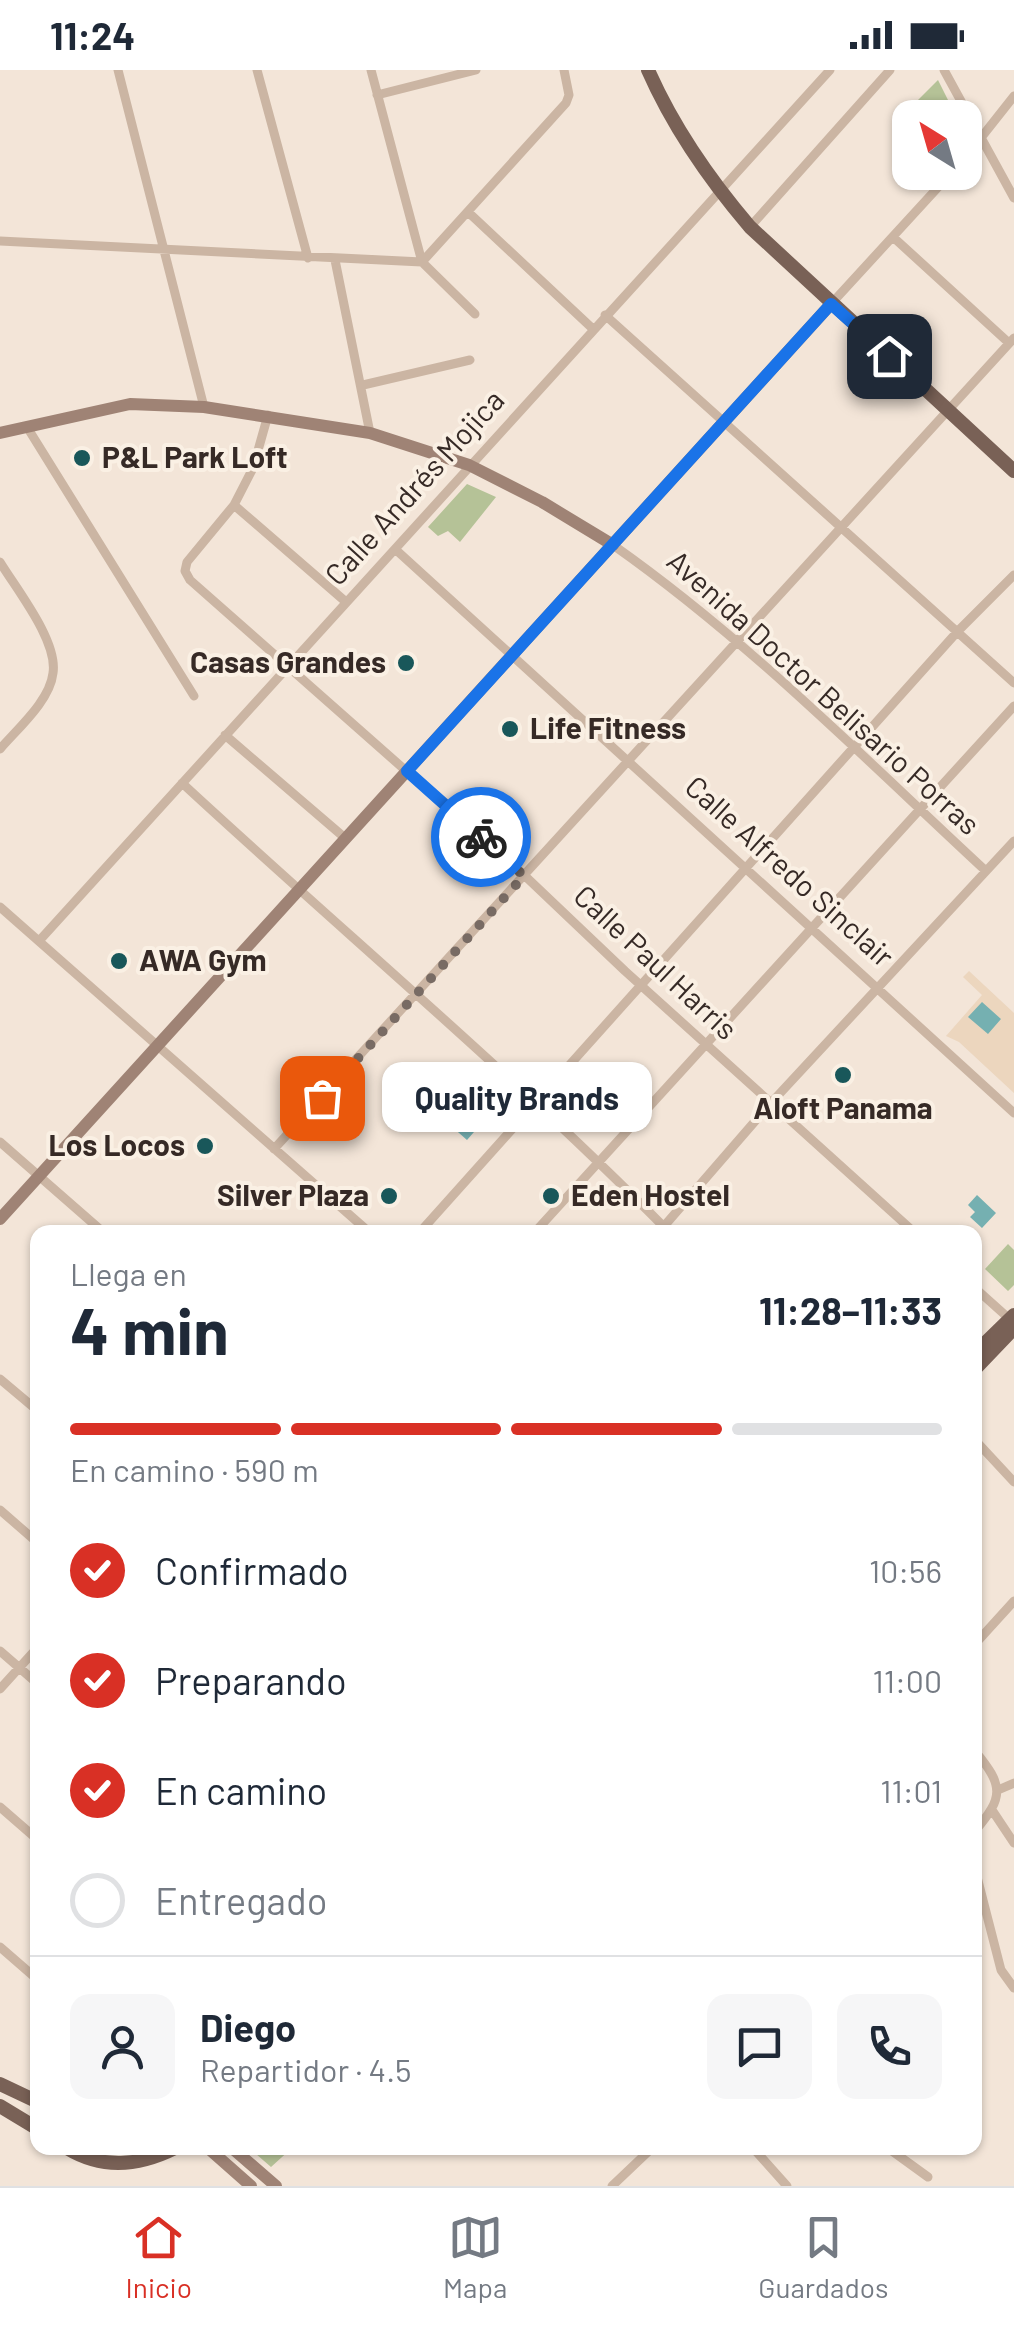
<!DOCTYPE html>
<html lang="es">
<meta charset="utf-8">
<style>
body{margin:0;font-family:Barlow,sans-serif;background:#f6f6f7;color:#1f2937;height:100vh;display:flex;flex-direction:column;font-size:38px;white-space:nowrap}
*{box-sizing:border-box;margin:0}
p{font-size:32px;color:#747a83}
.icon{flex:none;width:55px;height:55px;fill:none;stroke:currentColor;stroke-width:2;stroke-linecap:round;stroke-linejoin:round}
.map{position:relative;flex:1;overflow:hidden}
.panel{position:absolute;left:30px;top:1155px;width:952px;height:930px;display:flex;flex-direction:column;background:#fff;border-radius:20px;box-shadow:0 2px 8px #0004}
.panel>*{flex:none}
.needle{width:65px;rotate:323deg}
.tools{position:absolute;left:892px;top:30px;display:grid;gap:20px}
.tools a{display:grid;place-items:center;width:90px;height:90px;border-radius:20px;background:#fff;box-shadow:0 2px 8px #0004;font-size:50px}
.pin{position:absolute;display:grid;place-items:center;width:85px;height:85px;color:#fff;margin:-42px;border-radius:20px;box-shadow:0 5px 15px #0006}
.courier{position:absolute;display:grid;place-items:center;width:100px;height:100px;margin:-50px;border:8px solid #1a73e8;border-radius:50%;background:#fff;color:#222;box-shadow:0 2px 12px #0007}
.bubble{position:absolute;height:70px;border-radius:20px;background:#fff;box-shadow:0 2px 8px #0004;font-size:32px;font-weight:700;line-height:70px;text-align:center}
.summary em{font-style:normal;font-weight:700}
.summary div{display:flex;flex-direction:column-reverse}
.summary{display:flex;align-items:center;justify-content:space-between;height:170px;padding:0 40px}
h1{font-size:65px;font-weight:700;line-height:75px}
.bar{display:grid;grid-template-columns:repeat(4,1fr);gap:15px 10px;align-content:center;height:120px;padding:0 40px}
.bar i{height:12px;border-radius:8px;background:#e0e1e3}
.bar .on{background:#d93025}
.bar p{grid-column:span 4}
.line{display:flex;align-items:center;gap:25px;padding:0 40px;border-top:2px solid #e0e1e3}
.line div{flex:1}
.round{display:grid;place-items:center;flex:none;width:105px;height:105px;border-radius:20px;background:#f6f6f7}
ol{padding:0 40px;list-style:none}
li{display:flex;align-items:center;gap:30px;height:110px}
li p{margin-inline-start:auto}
li .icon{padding:10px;border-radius:50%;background:#d93025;color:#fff;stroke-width:4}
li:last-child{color:#747a83}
li i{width:55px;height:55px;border:5px solid #e0e1e3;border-radius:50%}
.status{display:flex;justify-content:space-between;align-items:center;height:70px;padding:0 50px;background:#fff;direction:ltr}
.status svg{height:28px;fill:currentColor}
.tab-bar{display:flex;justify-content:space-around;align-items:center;height:140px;border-top:2px solid #e0e1e3;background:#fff;font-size:28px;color:#747a83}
.tab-bar a{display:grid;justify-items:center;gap:5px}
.tab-bar .on{color:#d93025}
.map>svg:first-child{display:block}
</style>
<div class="status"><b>11:24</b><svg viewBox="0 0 49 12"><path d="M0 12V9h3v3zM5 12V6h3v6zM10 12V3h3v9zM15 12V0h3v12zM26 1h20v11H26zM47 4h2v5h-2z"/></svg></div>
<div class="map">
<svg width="1014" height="2116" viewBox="0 0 1014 2116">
<rect width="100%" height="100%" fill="#f3e5d8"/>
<path fill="#b5c297" d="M938,10l15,30 -8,7 -35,1v22l-16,-16z
M467,414l29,13 -36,45 -12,-11 -10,5 -10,-9z
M1008,1174l6,6v35l-6,6 -23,-22z
M249,2078h43l-21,19z"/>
<path fill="#ecd6be" d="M969,901l45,42v80l-55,-51 -13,-6 36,-41 -19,-18z"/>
<path fill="#75b0b1" d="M982,932l19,17 -13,15 -20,-17z
M457,1032l24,22 -14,16 -25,-22z
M977,1125l19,18 -14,15 -12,-11 5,-5 -7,-7z"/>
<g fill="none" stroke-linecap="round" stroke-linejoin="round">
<path stroke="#cbb5a3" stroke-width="9" d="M118,0l86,337
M257,0l51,188
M371,0l51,192
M944,0l70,128
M377,25l99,-25
M965,88l49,-62
M468,142l125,117
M750,157l140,-157
M893,167l116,106
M0,171l422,21
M335,190l35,173
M422,192l144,-159 3,-8 -5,-25
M422,192l53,52
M831,234l121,-132
M605,245l409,368
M363,315l107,-25
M268,345l-15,53 -19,37 -47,57 -2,9 5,9 334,295 101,96 289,261
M27,357l167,269
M234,435l112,97
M613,475c135,95 252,214 373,326
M395,479l619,564
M0,492c17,28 58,79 53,111 -3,28 -36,56 -53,76
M225,665l120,103
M182,713c162,150 332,292 487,449
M0,837l369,325
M39,871l791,-871
M0,1072l103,90
M274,1079l740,-811
M420,1162l538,-601 56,-56
M535,1162l479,-526
M659,1162l111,-128 244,-263
M975,1218l39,35
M0,1309l38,32
M975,1370l39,42
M0,1440l38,33
M975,1574l39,-43
M0,1581l38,33
M0,1619l38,-42
M975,1681c29,35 29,46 0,80
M998,1720l16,-7
M0,1737l38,33
M992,1740l22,33
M975,1799l26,101 13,18
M0,1877l38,33
M753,2078l34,38
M888,2078l40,29
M612,2116l40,-38"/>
<path stroke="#9f8375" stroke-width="12" d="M0,363l130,-29 74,3 166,26 99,32 73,37 71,43
M0,1149l831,-915
M208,2078l43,38
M232,2078l44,38"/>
<path stroke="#796156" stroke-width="14" d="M648,0c26,59 61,109 102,157l264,244
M975,1283l39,-38
M975,1299l39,-41
M0,2014l38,18
M0,2036l38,23
M67,2078c36,22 72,18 108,0"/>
</g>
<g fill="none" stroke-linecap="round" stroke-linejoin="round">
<path stroke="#786b64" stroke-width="10" stroke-dasharray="0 18" d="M322,1028l202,-222 -43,-39"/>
<path stroke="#1a73e8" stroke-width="12" d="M481,767l-74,-66 424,-467 58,52"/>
</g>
<g fill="#19575a" stroke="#faf0e4" stroke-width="4">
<circle cx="82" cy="388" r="10"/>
<circle cx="406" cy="593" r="10"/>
<circle cx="510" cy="659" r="10"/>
<circle cx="119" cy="891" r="10"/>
<circle cx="843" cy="1005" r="10"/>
<circle cx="205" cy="1076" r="10"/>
<circle cx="389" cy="1126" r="10"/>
<circle cx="551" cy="1126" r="10"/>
</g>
<g text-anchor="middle" stroke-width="8" stroke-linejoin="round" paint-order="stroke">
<g font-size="30" font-weight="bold" fill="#362a26" stroke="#faf0e4" text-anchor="start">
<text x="102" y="398">P&amp;L Park Loft</text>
<text x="386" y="603" text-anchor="end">Casas Grandes</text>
<text x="530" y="669">Life Fitness</text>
<text x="139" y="901">AWA Gym</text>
<text x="843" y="1049" text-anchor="middle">Aloft Panama</text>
<text x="185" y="1086" text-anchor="end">Los Locos</text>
<text x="369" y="1136" text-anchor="end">Silver Plaza</text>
<text x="571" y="1136">Eden Hostel</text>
</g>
<g font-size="30" fill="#362a26" stroke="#faf0e4">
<text transform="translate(415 418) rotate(-48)" y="10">Calle Andrés Mojica</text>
<text transform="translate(823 623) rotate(42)" y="10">Avenida Doctor Belisario Porras</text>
<text transform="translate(789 802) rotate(42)" y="10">Calle Alfredo Sinclair</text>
<text transform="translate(655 893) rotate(43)" y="10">Calle Paul Harris</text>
</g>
</g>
</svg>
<div class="tools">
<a><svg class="needle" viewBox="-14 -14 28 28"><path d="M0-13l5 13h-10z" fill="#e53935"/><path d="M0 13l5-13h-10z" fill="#747a83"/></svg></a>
</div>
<div class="pin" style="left:322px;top:1028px;background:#ea580c"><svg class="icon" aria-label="bag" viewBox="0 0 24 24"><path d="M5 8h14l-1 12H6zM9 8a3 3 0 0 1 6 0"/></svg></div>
<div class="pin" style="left:889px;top:286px;background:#1f2937"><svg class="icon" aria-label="home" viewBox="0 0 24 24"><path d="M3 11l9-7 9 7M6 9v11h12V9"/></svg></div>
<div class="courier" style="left:481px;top:767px"><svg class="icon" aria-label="bike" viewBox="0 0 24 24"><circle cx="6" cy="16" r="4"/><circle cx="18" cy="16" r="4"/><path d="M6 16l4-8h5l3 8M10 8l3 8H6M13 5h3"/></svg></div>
<div class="bubble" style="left:382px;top:992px;width:270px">Quality Brands</div>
<section class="panel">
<div class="summary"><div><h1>4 min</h1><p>Llega en</p></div><em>11:28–11:33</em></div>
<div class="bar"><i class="on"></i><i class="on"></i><i class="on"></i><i></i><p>En camino · 590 m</p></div>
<ol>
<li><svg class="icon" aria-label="check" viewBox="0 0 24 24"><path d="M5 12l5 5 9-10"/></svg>Confirmado<p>10:56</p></li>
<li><svg class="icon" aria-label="check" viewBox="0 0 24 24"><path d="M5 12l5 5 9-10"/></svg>Preparando<p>11:00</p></li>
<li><svg class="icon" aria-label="check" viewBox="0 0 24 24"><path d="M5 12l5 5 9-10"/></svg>En camino<p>11:01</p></li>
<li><i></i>Entregado</li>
</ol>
<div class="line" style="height:180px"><a class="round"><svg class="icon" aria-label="person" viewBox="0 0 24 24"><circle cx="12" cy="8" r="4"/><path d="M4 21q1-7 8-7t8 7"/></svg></a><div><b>Diego</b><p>Repartidor · 4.5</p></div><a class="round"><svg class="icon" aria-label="chat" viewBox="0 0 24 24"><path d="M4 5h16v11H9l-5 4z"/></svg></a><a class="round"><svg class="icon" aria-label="phone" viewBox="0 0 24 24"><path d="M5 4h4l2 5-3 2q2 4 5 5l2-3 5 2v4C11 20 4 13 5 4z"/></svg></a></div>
</section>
</div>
<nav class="tab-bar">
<a class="on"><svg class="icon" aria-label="home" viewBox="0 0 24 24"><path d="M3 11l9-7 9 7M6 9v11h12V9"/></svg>Inicio</a>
<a><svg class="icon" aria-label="map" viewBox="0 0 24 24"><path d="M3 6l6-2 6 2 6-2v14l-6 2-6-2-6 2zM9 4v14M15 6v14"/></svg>Mapa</a>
<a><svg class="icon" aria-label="saved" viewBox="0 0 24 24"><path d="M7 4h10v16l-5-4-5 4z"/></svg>Guardados</a>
</nav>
